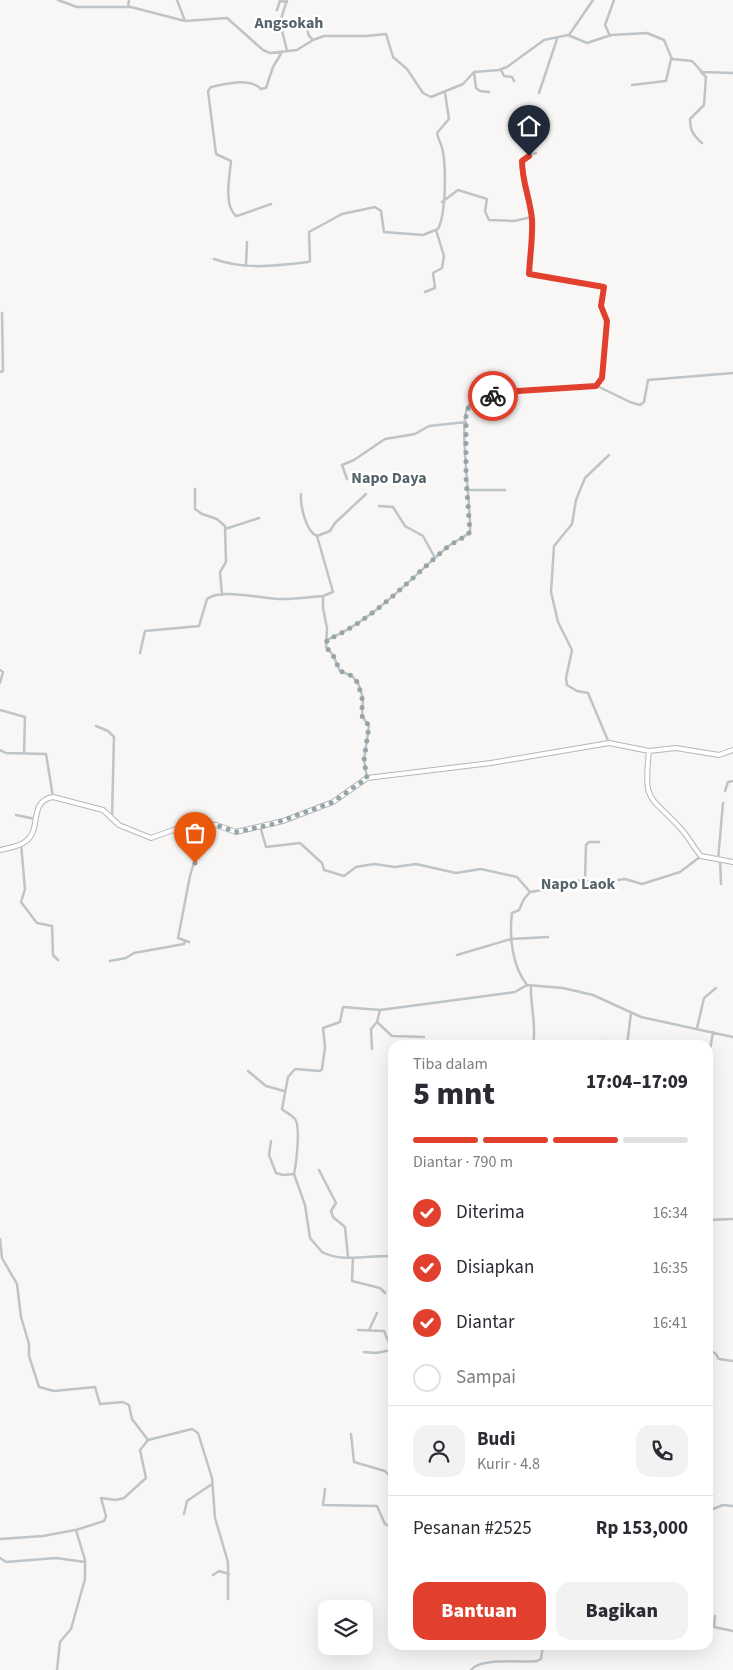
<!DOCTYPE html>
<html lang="id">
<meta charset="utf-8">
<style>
body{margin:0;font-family:"Source Sans 3",sans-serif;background:#f2f2f3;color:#2b2b33;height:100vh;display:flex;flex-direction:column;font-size:19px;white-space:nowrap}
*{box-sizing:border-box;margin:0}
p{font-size:16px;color:#7c7c81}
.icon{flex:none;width:28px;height:28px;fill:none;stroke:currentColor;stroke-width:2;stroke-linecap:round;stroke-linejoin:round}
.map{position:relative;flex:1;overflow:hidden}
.panel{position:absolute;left:388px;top:1040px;width:325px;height:610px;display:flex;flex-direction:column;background:#fff;border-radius:15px;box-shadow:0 5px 20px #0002}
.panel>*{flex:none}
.controls{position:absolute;left:318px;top:1600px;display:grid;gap:10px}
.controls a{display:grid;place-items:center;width:55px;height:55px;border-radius:10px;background:#fff;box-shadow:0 5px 20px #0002;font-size:25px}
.pin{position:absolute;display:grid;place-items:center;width:42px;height:42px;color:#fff;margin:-51px -21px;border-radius:50% 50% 50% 0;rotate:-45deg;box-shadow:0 0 5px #0007}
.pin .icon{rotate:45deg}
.courier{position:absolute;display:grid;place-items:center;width:50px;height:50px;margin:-25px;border:4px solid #e0402d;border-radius:50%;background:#fff;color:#222;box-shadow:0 1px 6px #0007}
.summary em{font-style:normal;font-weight:800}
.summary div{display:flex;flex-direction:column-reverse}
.summary{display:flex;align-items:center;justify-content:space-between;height:85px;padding:0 25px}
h1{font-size:32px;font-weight:800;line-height:38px}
.bar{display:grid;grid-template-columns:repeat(4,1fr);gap:8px 5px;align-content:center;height:60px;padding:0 25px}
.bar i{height:6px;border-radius:4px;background:#e1e1e2}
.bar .selected{background:#e0402d}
.bar p{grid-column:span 4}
.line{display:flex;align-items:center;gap:12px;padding:0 25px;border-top:1px solid #e1e1e2}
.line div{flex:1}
.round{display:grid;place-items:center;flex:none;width:52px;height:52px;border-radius:15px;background:#f2f2f3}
ol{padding:0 25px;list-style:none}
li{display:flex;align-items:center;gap:15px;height:55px}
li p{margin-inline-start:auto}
li .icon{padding:5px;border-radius:50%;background:#e0402d;color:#fff;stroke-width:4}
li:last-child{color:#7c7c81}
li i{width:28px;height:28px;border:2px solid #e1e1e2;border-radius:50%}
.action{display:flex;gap:10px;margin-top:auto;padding:10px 25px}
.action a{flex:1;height:58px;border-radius:15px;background:#e0402d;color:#fff;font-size:20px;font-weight:800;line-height:58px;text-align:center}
.action a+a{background:#f2f2f3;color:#2b2b33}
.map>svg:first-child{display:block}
</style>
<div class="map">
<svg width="733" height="1670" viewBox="0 0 733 1670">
<rect width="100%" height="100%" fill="#f8f7f5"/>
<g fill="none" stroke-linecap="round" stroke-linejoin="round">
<defs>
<path id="secondary" d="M649,751c-6,54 1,43 33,79 7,8 12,18 19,26l32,6
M0,850c8,-2 19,-3 26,-9 16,-11 2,-40 27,-44l50,13 16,15 32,13 42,-15 23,2 20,7 47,-11 50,-19 34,-24 124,-15 118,-20 40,8 27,-3 43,7 14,-5"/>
</defs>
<use href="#secondary" stroke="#b1b8bb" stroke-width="6"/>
<path stroke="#bec4c7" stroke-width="2.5" d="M58,0l19,7h54l54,14 42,-3 36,32 7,3 27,-3 16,-10 11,-4h42l20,-2 7,23 14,12 16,24 8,4 32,-13 11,-12 25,-2 8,-3 37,-27 24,-5 19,8 24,-8 36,-2 17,7 8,19 20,2 10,11 31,1
M177,0l8,21
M128,7l1,-7
M277,10l3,-9 7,1
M264,21l2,4h15
M306,25l3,11 4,4
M569,35l24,-35
M610,36l-5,-11 9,-25
M287,51l-7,-29 7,-22
M501,70l3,6 8,1 2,4
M474,72l2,16 4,3 9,1
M701,72l5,5 -2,28 -14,14c0,12 4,17 12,24
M632,85l34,-4 5,-22
M539,93l18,-54
M442,202l16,-12 29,9 -2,12 4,9 25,1 18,-4
M271,204l-31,11 -4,1c-13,-11 -6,-41 -5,-55l-15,-7 -8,-63 3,-4c15,-3 38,-10 50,2l5,-1 7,-21 9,-15
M214,259c31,11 61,7 94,3l2,-1 -1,-29 33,-18 33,-7 6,4 3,21 39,3 15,-6c8,-15 8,-60 5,-77 -1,-7 -5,-13 -6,-19l12,-14 -4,-26
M246,266l1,-24
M425,292l10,-4 -2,-15 9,-5 2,-12 -8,-26
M0,372l3,-1 -1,-58
M597,386l33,16 10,3 4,-3 4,-22 85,-7
M609,455l-24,23 -9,22 -4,24 -18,22 -3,46 7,30 14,28 -6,28 1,7 10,6 11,2 21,50
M347,479l-5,-14 12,-5 31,-21 30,-5 14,-8 37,-4
M195,489v20l7,5 15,5 8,7 1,36 -6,10 2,23
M467,490h38
M301,494c-1,11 5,38 16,42
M366,494l-31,29 -5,8 -13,5 16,56 -10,4v12l4,20 -1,19 7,8 7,16 12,5 6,7 5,15 -1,18 7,10 -5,34 3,18
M379,506l14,1 12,19 18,10 12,22
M225,529l34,-11
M327,640c46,-20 80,-58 118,-91 7,-7 18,-10 25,-17 2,-23 -13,-113 -1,-127 26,-18 96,-18 127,-19l6,-6 5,-59 -6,-15 3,-19 -75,-13c1,-20 5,-39 2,-59 -2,-13 -14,-42 -8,-54 1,-4 9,-7 13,-8
M140,653l5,-22 54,-5 8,-27c14,-12 58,1 77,0 13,0 26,-2 39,-3
M0,670l3,2 -3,11
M0,710l25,7 -1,36
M96,726l12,5 6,6 -2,81
M0,750l6,3 40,1 7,43
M725,791l3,-9 5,-1
M16,815l19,4
M189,825l7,31 -6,20 -12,62 11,4
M260,826l6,21 34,-4 22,20 2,7 20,6 12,-9 18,-3 21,3 21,-3 40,9 25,-4 36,8 13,15
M21,844l4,45 -4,13 16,21 15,3 1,29 5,5
M701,856l-21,16 -38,12 -17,-5 -20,3 -24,-2 -25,8 -26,4 -6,7 -5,11 -7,3c-3,23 0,53 15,72l36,3 30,7 48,22 92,20
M718,860l5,-57
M720,860l1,24
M585,880l1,-35 3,-3h10
M457,955l54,-16 37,-2
M110,961l16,-3 8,-5 50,-9 1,-3
M531,985c-1,20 6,41 2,60
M377,1022l15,14 32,1
M697,1028l7,-30 12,-10
M601,1045l4,-4 23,3
M627,1045l4,-32
M372,1049l-1,-20 6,-7 3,-12
M708,1061l5,-29
M248,1071l18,15 18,5
M271,1141l-2,14 7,18 7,2 11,-1 11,31 5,33 12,14c20,11 48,3 70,4
M319,1170l17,33 -5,8 2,6 12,10 3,30
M294,1174c2,-9 7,-48 1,-55 -4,-5 -9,-6 -13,-10l6,-32 7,-8 25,2 2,-2 3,-22 -2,-19 17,-6 3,-15 37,3 135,-18 12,-7
M708,1220l25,-1
M0,1239l2,19 15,26 4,33 8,27v12l10,31 15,4 41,-4 5,17 23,-2 6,3 3,14 16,21 44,-11 6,4 14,45 3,40 13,44v37
M353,1258l-1,23 28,7 5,5
M358,1330l26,1 8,19
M369,1330l8,-17
M708,1351l7,2 4,6 14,2
M364,1352l12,1 15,-3
M351,1434l3,28 31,9 7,8
M325,1489l-2,16 54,1 8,18 7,4
M708,1511l15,-6 10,1
M184,1514l3,-13 25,-17
M0,1539l43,-3 32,-6
M0,1558l6,4 50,-4 29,4
M213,1575l6,-4 10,3
M715,1616l-1,11 19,4
M543,1649l24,-4
M57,1670l3,-28 11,-13 14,-50v-19l-9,-30 28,-9 2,-5 -5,-18 15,2 8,-2 22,-20 -6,-28 8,-10
M471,1670c9,-13 50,-7 66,-9l4,-2 2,-14"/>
<use href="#secondary" stroke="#fff" stroke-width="4"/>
</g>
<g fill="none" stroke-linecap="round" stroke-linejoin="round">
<path stroke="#97a4a8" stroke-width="5" stroke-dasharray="0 9" d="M195,863l1,-7 -8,-32 28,1 20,7 37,-8 60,-22 34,-24 -3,-18 5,-34 -7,-10v-18l-4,-15 -6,-7 -12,-5 -7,-16 -7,-8 1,-7c46,-20 80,-58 118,-91 8,-7 18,-10 25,-17l-4,-54v-67l6,-8 21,-7"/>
<path stroke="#e0402d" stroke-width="6" d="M493,396l25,-5 78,-5 6,-8 5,-57 -6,-15 3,-19 -75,-13c1,-19 4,-37 3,-55 -2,-20 -10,-38 -10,-58l7,-5"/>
</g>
<g text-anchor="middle" stroke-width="5" stroke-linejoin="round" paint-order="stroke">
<g font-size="16" font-weight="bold" fill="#55646a" stroke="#fff">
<text x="289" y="28">Angsokah</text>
<text x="389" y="483">Napo Daya</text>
<text x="578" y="889">Napo Laok</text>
</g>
</g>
</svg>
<div class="controls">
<a><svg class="icon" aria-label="layers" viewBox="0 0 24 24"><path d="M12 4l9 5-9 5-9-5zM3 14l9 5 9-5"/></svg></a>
</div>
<div class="pin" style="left:195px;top:863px;background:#ea580c"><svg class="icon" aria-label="bag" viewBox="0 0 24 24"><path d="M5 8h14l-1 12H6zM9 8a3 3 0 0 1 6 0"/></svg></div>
<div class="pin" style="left:529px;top:156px;background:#1f2937"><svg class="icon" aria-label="home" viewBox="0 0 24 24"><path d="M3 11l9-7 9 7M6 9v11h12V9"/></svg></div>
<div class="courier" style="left:493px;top:396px"><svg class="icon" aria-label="bike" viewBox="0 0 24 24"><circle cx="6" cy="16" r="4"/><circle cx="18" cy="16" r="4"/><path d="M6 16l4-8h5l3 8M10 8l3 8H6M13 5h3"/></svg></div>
<section class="panel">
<div class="summary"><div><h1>5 mnt</h1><p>Tiba dalam</p></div><em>17:04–17:09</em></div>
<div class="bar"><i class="selected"></i><i class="selected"></i><i class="selected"></i><i></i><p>Diantar · 790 m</p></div>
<ol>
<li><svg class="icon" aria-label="check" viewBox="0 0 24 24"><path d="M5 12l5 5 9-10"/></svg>Diterima<p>16:34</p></li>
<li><svg class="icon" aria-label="check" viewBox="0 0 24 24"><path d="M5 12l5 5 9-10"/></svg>Disiapkan<p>16:35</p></li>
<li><svg class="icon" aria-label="check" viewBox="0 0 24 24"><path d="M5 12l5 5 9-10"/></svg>Diantar<p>16:41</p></li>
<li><i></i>Sampai</li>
</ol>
<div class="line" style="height:90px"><a class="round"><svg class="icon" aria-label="person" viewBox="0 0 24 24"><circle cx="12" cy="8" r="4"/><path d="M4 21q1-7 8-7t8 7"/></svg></a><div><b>Budi</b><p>Kurir · 4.8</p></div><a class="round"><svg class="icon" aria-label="phone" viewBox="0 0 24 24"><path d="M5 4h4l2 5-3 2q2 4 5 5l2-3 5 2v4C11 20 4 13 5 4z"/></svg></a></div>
<div class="line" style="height:65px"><div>Pesanan #2525</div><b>Rp 153,000</b></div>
<div class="action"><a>Bantuan</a><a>Bagikan</a></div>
</section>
</div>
